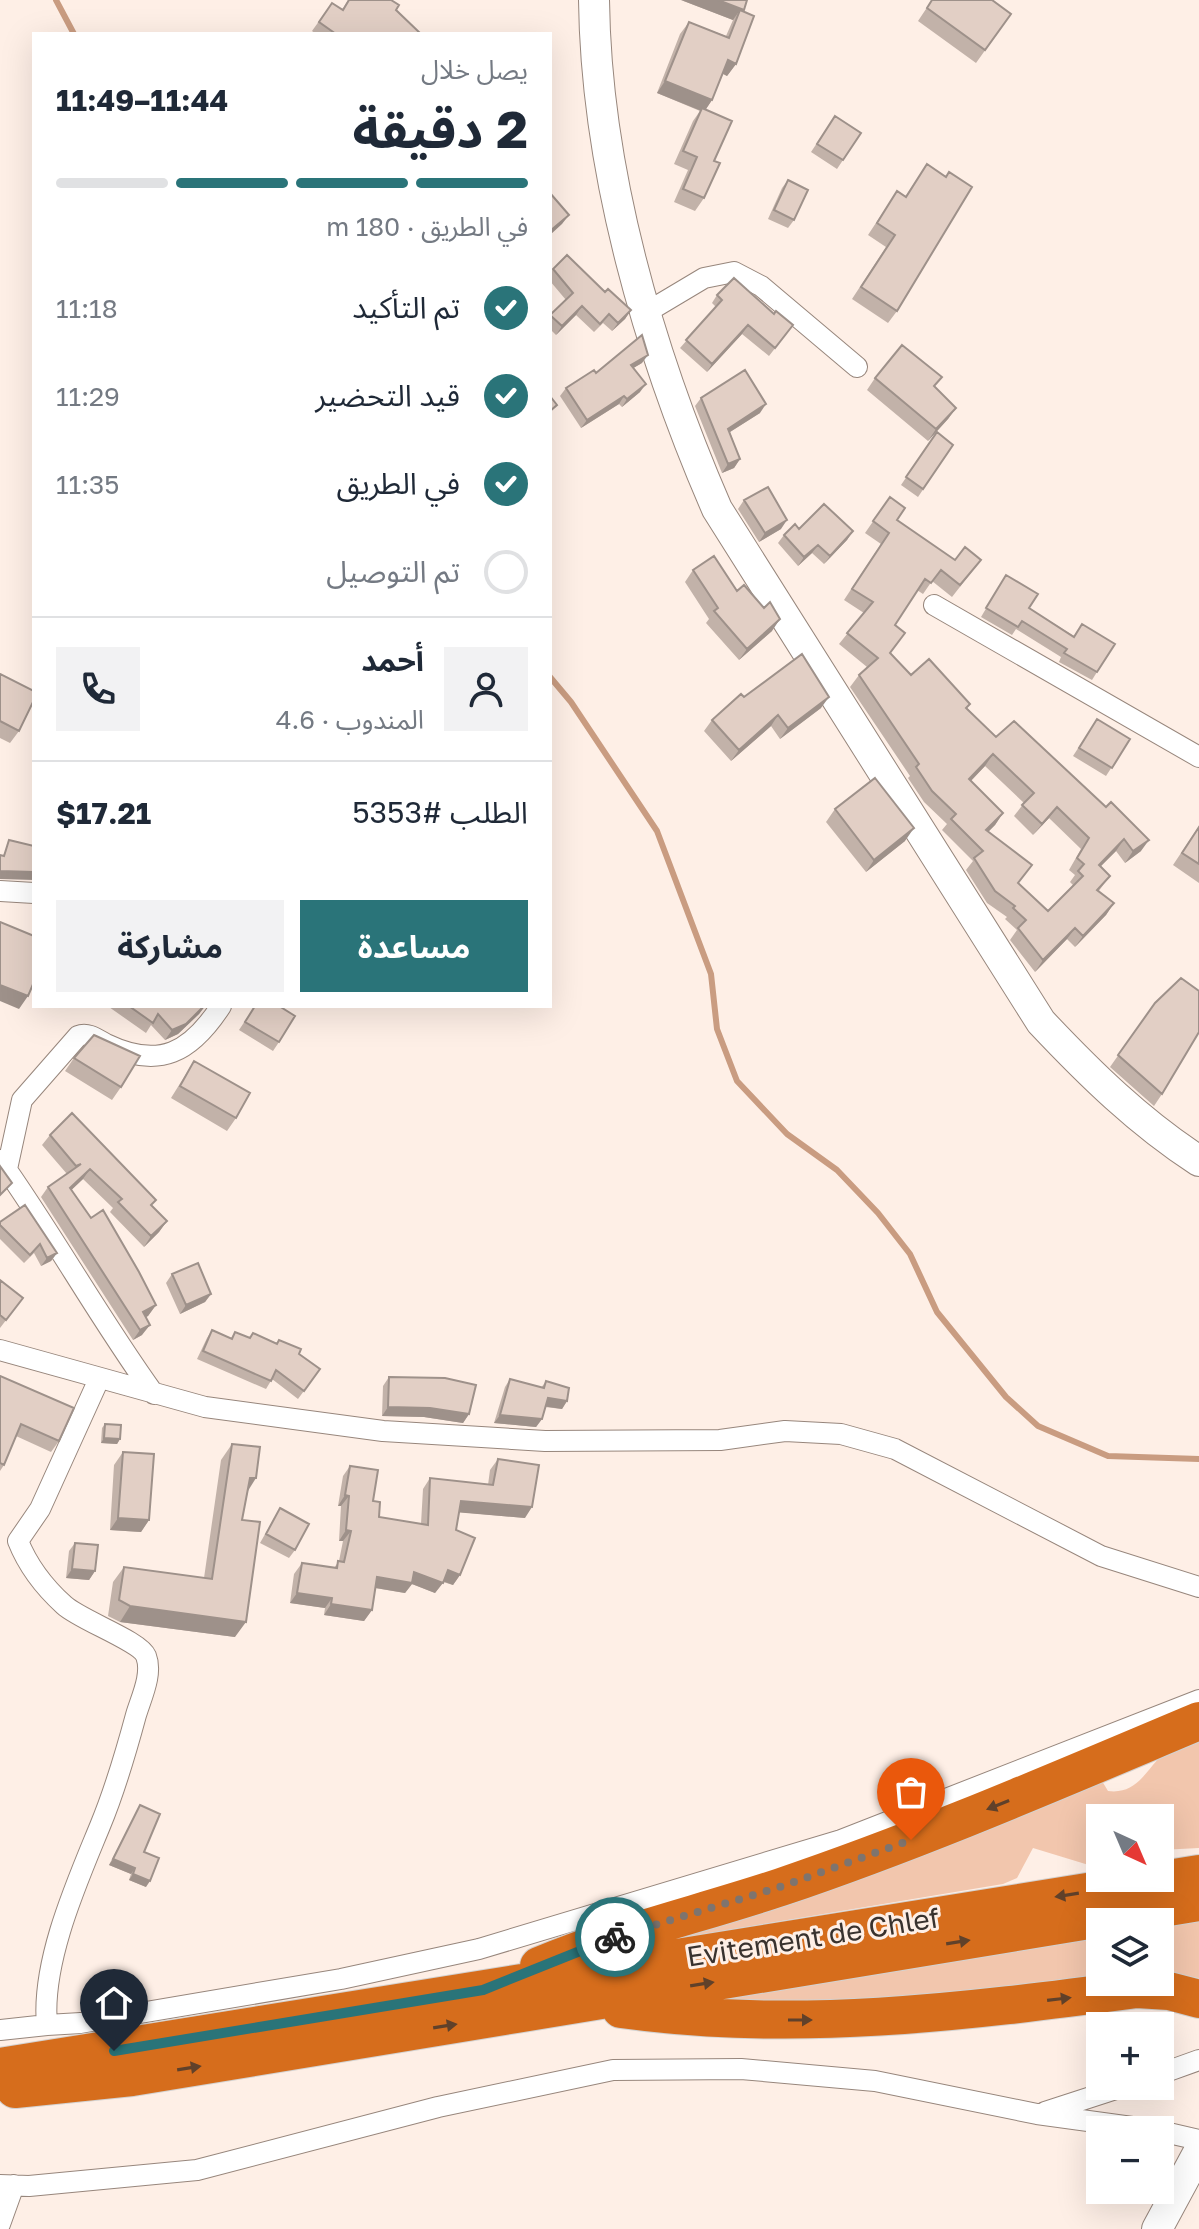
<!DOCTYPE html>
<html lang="ar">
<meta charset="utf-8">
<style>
body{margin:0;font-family:"Golos Text","Noto Sans Arabic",sans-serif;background:#f2f2f3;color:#1f2937;direction:rtl;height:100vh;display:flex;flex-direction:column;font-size:30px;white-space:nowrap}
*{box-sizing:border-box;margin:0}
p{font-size:26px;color:#747a83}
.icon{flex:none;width:44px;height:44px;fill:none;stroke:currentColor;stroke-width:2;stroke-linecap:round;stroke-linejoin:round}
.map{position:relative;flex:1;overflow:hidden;direction:ltr}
.panel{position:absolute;left:32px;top:32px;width:520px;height:976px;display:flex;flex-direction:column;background:#fff;border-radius:0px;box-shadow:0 8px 32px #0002;direction:rtl}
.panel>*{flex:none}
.needle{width:52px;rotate:136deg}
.fabs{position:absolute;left:1086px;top:1804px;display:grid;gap:16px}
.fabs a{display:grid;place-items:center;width:88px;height:88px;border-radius:0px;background:#fff;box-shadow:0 8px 32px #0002;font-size:40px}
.pin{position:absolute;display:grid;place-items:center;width:68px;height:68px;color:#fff;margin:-82px -34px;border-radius:50% 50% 50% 0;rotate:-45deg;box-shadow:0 0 8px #0007}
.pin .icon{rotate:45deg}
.courier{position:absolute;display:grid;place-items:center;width:80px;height:80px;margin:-40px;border:6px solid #2a7479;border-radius:50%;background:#fff;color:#222;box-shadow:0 2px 10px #0007}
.summary em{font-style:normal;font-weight:700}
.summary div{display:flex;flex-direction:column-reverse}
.summary{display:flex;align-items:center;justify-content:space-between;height:136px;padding:0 24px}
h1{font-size:52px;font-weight:700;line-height:60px}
.bar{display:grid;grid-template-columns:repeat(4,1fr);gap:12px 8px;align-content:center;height:96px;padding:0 24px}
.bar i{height:10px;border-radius:6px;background:#e0e1e3}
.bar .selected{background:#2a7479}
.bar p{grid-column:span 4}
.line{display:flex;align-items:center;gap:20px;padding:0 24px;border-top:2px solid #e0e1e3}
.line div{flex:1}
.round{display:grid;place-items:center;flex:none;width:84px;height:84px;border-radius:0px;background:#f2f2f3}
ol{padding:0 24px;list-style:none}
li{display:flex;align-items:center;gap:24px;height:88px}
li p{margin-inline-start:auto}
li .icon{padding:8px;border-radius:50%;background:#2a7479;color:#fff;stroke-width:4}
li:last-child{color:#747a83}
li i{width:44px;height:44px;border:4px solid #e0e1e3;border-radius:50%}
.primary-button{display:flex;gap:16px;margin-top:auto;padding:16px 24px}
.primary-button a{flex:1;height:92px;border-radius:0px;background:#2a7479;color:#fff;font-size:32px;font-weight:700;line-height:92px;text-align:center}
.primary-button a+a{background:#f2f2f3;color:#1f2937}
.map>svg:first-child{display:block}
</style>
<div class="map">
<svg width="1199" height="2229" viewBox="0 0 1199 2229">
<rect width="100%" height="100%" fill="#feefe6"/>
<path fill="#f2c6ad" d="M1199,1728v120l-39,2v-32h-60v45l-8,3 -59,-18 -16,30 -14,6 -341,57 437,-165 9,15c31,4 39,-24 59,-41 10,-8 22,-15 32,-22z
M1199,1916v62l-39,-3v-53z
M1100,1932v43l-274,35 -125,-12z"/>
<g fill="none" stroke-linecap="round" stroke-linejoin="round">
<path stroke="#c99c81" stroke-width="6" d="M56,0l18,34
M550,677l21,25 86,129 54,143 6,55 20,52 50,53 50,36 41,43 32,41 27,58 69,85 32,29 70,30 91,3"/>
<defs>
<path id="street" d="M647,312l57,-34 30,-6 27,14 96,81
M934,605l265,152
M0,891l34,2
M0,1160c54,76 99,158 154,234
M7,1169l15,-69 56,-64c10,-4 19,3 28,8 54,26 85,8 115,-38
M0,1350l205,57 178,24 162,10 175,-1 65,-9 56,3 54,15 206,107 98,31
M18,1541c10,25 25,45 46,64 16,15 76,36 82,51 7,18 -5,42 -10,59 -10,37 -21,75 -36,111 -23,56 -59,136 -53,199l34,-2 260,-44 138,-30 362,-109 358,-140
M18,1541l22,-32 59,-130
M0,2030l47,-5
M1160,2074l39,-14
M1045,2112l80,-26
M1160,2131l39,9
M0,2185l29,1 168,-16 241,-63 175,-37 128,-1 134,12 162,33 117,16
M0,2224l14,-39"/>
<path id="secondary" d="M594,0c2,170 55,353 123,509l324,513c49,52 98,100 158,139
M1157,2229l42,-78"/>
<path id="highway" d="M539,1966c78,-33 161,-52 242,-79 142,-48 280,-108 418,-166
M621,2009c173,24 344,3 516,-20l32,2 30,8
M0,2067l1199,-193
M15,2089l117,-12 1067,-175"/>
</defs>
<use href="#street" stroke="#97867c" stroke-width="22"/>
<use href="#secondary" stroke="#97867c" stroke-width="32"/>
<use href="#highway" stroke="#d3d2d1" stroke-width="40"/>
<use href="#street" stroke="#fff" stroke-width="20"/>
<use href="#secondary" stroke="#fff" stroke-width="30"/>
<use href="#highway" stroke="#d66d1c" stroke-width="38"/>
</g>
<path fill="#c2b2a9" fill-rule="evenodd" d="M348,0h43l5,10 25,24h-105l-4,-3 20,-28 10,7z
M681,0l61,11 -6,53 -9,12 -4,-2 -11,26 -6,9 8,52 -10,37 -9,13 -21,-9 14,-32 -14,-6 19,-43 7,-10 -43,-18 23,-59 9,-12 37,14 7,-16z
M932,0l79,14 -35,49 -58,-42z
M835,116l8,44 -6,9 -26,-17z
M927,164l-30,147 -9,12 -36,-24 34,-52 -18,-12 29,-44 8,6z
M788,180l6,40 -6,8 -20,-9 14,-31z
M553,269l52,23 26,18 -6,9 -13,12 -9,-8 -9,9 -18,-17 -20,20 -6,-6v-14l16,-15 -16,-19v-8z
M717,295l57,19 19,11 -24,31 -27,-22 -35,38 -27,-24 36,-41 -4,-4z
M642,363l-9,5 7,24 -18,15 -3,-3 -38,24 -21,-32 6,-8 30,-15z
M875,378l60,9 21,21 -8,11 -20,22 -61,-51z
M701,398l59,15 -30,19 10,27 -6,9 -12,5 -27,-67z
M937,432l16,13 -35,52 -17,-12z
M890,497l7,23 58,40h26l-29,37 -20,-16 -9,13 -6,-4 -22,35 -4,28 20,22 56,33 29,29 145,114 -16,12 -9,-12 -15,15 9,10 -12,16 16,11 -8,12 -31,32 -8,-8 -32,33 -25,-32 7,-10 -12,-11 2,-2 -20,-14 -21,-33 7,-9 -31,-31 5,-6 -23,-22 -16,-24 2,-2 -60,-89 9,-12 8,-8 -28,-23 25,-31 -20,-13 37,-56 -16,-11zM985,766l39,37 -10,13 19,19 16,-17 32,31 -12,21 6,5 -5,7 3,3 -25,26 -30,-27 -30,-52 7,-7 8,-12 -32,-32z
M744,500l37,29 -22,13 -21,-33z
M799,529l54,2 -6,9 -23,24 -12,-11 -14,13 -20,-23 6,-8z
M693,570l44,21 35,40 -33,29 -33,-37 3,-4 -24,-37z
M1006,575l23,33 45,28 8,-12 15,48 -5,8 -33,-18 2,-5 -45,-28 -4,6 -31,-18z
M0,674l19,57 -9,12 -10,-5z
M744,697l77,11 -41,31 -9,-13 -40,35 -27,-30 8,-11z
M1092,727l38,12 -24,37 -33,-20z
M835,809l70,32 -39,31 -40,-50z
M1199,826v57l-26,-18z
M1155,1003l7,91 -8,12 -44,-39z
M110,1006h95l-6,8 -21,20 -13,6 -14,-15 -5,8 -37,-26z
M255,1006l24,36 -6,9 -34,-21z
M74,1058l47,29 -9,13 -47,-29z
M194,1061l42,57 -9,13 -56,-33z
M50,1135l102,71 15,15 -8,11 -15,15 -34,-35 3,-4 -30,-29 -12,11 85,115 -8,11 -2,1 -4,18 -9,5 -92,-143 7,-10 19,-13 -25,-29z
M0,1222l57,31 -6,8 -10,5 -7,-13 -10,10 -24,-24z
M172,1274l39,20 -6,8 -25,12 -14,-31z
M0,1280l23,18 -23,30z
M212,1330l19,8 4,-6 14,6 4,-5 24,10 2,-3 41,29 -22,30 -26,-20 -6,10 -69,-30 10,-21z
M0,1376l59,65 -8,11 -35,-16 -12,29 -4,6z
M389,1377l80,37 -6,9 -39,-6 -42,-1 1,-30z
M510,1379l31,9 5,-7 21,20 -5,8 -17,-2 -3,12 -6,8 -42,-4 11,-36z
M105,1424l15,15 -3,5 -16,-1 1,-15z
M232,1444l16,47 -6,29 -7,117 -115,-15 -12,-6 5,-34 11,-15 80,11 17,-118z
M123,1452l26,68 -8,12 -31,-2 4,-65z
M498,1459l27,59 -66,-6 -3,18 4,45 -7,10 -10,-3 -8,11 -23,-9 -7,9 -30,-5 -3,22 -8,11 -40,-6 1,-7 -35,-5 4,-29 8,-11 32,5 5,-7 4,-20h-4l2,-35h-3l5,-30 7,-10 23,35 6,16 42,7 2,-35 7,-11 58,7 2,-15z
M280,1508l15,42 -6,8 -29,-15z
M75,1543l20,28 -6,9 -23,-2 3,-27z
M140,1805l6,82 -17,-7 2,-6 -22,-9z"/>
<path fill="#9e918a" d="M681,0h37l26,10 -8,11 4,-11 -7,10z
M728,60l8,4 -9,12 -7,-4z
M665,81l47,19 -8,12 -47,-19z
M569,215l-7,9 -12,11v-4z
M582,306l-6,9 -20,20 6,-9z
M631,310l-6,9 -13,12 6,-8z
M748,325l-6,9 -35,38 5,-8z
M648,355l-6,8 -17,10 6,-8z
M646,384l-6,8 -18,15 5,-8z
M624,396l-5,8 -38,24 6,-8z
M766,404l-6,9 -38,24 6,-8z
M956,408l-8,11 -20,22 8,-12z
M740,459l-6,9 -12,5 6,-9z
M787,520l-6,9 -22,13 6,-9z
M853,531l-6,9 -23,24 6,-8z
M818,545l-6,8 -14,13 6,-9z
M780,619l-8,12 -33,29 8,-11z
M829,697l-8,11 -41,31 8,-11z
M778,715l-7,11 -40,35 8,-11z
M993,754l-8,12 -24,25 8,-12z
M1057,807l-8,11 -16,17 9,-11z
M1003,813l-8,12 -17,17 8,-12z
M914,828l-9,13 -39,31 8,-12z
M1124,839l-8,12 -25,25 8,-11z
M1149,840l-8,11 -16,12 8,-12z
M0,871l34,1v8l-34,-1z
M1114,903l-8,12 -31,32 8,-11z
M1075,928l-8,11 -32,33 8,-12z
M0,985l28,11 -9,13 -19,-8z
M205,1006l-6,8 -21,20 -13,6 7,-10z
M90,1169l-7,10 -21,20 8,-11z
M167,1221l-8,11 -15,15 7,-11z
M57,1253l-6,8 -10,5 6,-8z
M211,1294l-6,8 -25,12 6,-9z
M156,1305l-8,11 -12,6 7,-10z
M150,1325l-8,10 -9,5 7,-10z
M548,1398l19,3 -5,8 -20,-3z
M388,1407l42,1 39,6 -6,9 -39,-6 -42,-1z
M500,1415l42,4 -6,8 -42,-4z
M104,1438l16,1 -3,5 -16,-1z
M250,1478h6l-10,16z
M345,1495l4,1 -8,10h-3z
M461,1501l71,6 -7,11 -71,-6z
M118,1518l31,2 -8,12 -31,-2z
M346,1530l5,1 -8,10h-4z
M72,1569l23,2 -6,9 -23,-2z
M448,1570l12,5 -7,10 -13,-5z
M414,1572l29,11 -8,10 -23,-9 -7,9 -35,-6 7,-10z
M297,1593l35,5 -7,10 -35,-5z
M331,1604l41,6 -8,11 -40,-6z
M130,1606l116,16 -11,15 -115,-15z
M113,1859l22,9 -4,6 -22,-9z
M133,1874l17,7 -4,6 -17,-7z"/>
<path fill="#e2cfc5" stroke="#9e918a" stroke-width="2" fill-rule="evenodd" d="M349,0h42l8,5 -3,5 25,24h-85l-17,-12 13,-19 11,7z
M718,0h29l-3,10z
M932,0h60l19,14 -26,36 -58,-42z
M740,10l14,6 -18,48 -8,-4 -16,40 -47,-19 24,-59 40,16z
M702,108l30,13 -18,40 6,2 -16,35 -21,-9 14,-32 -14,-6z
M835,116l26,17 -18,27 -26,-16z
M927,164l19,13 3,-5 23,15 -75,124 -36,-24 34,-52 -18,-12 20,-32 9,6z
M788,180l20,10 -14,30 -20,-10z
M550,193l19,22 -19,16z
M567,255l38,37 3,-3 23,21 -13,13 -9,-9 -9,10 -18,-18 -20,20 -12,-11 23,-22 -20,-24z
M734,278l40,36 2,-3 17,14 -18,23 -27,-23 -36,39 -26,-24 36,-40 -5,-5z
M642,335l6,20 -17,10 15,19 -19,15 -3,-3 -37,24 -21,-32 28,-18 2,3z
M902,345l40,32 -8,9 22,22 -20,21 -61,-51z
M745,370l21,34 -38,25 12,30 -12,5 -27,-66z
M550,396l7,9 -7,6z
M937,432l16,13 -30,44 -17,-12z
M768,487l19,33 -22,13 -21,-33z
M890,497l15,11 -8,12 58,40 10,-13 16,13 -21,25 -19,-15 -10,13 -6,-4 -30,46 10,8 -15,20 21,22 18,-16 41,45 -4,4 30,29 18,-16 92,86 5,-5 38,38 -16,11 -9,-12 -25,26 11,11 -13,14 17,13 -31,33 -8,-8 -32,32 -25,-32 8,-8 -13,-12 2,-2 -20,-15 -21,-33 9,-7 -32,-32 5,-5 -24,-23 -16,-24 3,-3 -60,-89 19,-17 -31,-25 26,-31 -21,-13 37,-56 -16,-12zM993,754l41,39 -12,12 20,19 15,-17 32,31 -12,20 7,6 -6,7 5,5 -35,35 -30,-28 14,-18 -46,-35 17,-17 -34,-34z
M824,504l29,27 -23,25 -12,-11 -14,12 -20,-22 11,-11 4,5z
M714,556l23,35 7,-6 20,23 6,-6 10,17 -33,30 -33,-38 4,-3 -25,-38z
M1006,575l32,19 -9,14 45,29 8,-13 33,20 -18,28 -33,-19 3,-4 -45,-28 -4,6 -32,-19z
M802,654l27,43 -41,31 -10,-13 -39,35 -27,-30 29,-26 3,3z
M0,674l34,17v9l-15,31 -19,-10z
M1097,719l33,20 -18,29 -33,-20z
M875,778l39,50 -40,32 -39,-51z
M1199,827v37l-17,-11z
M9,840l25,6v26l-34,-1v-16l4,1z
M0,922l34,14v46l-6,14 -28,-11z
M1181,978l18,13v41l-37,62 -44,-39 37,-52z
M129,1006h75l-18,18 -14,6 -14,-16 -5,9z
M255,1006h24l16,10 -16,26 -34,-20z
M94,1035l46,21 -19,31 -47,-29z
M194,1061l56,32 -14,25 -56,-32z
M72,1113l84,87 -5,5 16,16 -16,15 -33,-34 4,-3 -32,-30 -20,19 21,30 12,-8 36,62 17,33 -13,7 7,13 -10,5 -92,-143 33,-23 -5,2 -26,-31z
M0,1166l12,17 -12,12z
M25,1205l32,48 -10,5 -7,-14 -10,11 -30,-30v-3z
M198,1263l13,31 -25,11 -14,-31z
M0,1280l23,18 -17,22 -6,-5z
M212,1330l20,9 3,-7 15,6 3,-5 24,11 2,-4 22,9 -2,5 21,15 -16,22 -28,-21 -5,11 -68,-30z
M0,1376l74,32 -15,33 -38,-17 -17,41 -4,-2z
M389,1377l56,1 31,7 -7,29 -39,-6 -42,-1z
M510,1379l34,9 2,-7 23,7 -2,13 -19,-3 -6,21 -42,-4z
M105,1424l16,1 -1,14 -16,-1z
M232,1444l28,3 -4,31h-6l-8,42 18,2 -14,100 -116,-16 -11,-6 5,-33 88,12z
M123,1452l31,2 -5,66 -31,-2z
M498,1459l41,6 -7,42 -71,-6 -5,29 19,8 -15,37 -12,-5 -5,13 -29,-11 -2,11 -35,-6 -5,33 -41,-6 1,-6 -35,-5 5,-30 35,5 1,-7 6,1 7,-31 -5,-1 3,-34 -4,-1 5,-29 28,4 -5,31 7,1 -1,15 49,8 2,-47 63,7z
M280,1508l29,16 -14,26 -29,-16z
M75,1543l23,2 -3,26 -23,-2z
M140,1805l20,9 -16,38 15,6 -9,23 -17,-7 2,-6 -22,-9z"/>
<defs><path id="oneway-solid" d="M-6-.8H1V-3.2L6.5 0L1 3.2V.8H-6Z" transform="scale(2)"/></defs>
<g fill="#60412a">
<use href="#oneway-solid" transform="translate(998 1805) rotate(158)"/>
<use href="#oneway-solid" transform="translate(1067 1895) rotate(171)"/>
<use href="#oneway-solid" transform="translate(958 1942) rotate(-9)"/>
<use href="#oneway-solid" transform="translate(702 1984) rotate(-9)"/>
<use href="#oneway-solid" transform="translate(1059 1999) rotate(-7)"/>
<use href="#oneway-solid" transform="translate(800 2020)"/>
<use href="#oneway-solid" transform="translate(445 2026) rotate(-9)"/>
<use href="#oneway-solid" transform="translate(189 2068) rotate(-9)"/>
</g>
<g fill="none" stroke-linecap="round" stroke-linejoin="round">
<path stroke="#7e746e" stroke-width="8" stroke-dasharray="0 14.4" d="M615,1937l165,-50 131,-47"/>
<path stroke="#2a7479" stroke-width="10" d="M114,2051l369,-61 132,-53"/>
</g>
<g text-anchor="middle" stroke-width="6" stroke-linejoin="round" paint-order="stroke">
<g font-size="28" fill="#39322e" stroke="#feefe6">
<text transform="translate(813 1937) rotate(-9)" y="10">Evitement de Chlef</text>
</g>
</g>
</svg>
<div class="fabs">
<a><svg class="needle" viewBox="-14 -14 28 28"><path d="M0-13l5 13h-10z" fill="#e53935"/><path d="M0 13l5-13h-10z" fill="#747a83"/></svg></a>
<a><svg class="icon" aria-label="layers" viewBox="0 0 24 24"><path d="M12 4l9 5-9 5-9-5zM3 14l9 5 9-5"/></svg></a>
<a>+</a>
<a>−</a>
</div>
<div class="pin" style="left:911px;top:1840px;background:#ea580c"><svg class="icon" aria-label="bag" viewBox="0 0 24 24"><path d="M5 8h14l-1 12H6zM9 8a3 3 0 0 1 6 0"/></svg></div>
<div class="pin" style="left:114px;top:2051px;background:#1f2937"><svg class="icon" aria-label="home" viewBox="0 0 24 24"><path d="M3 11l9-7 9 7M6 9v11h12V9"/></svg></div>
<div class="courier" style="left:615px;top:1937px"><svg class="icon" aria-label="bike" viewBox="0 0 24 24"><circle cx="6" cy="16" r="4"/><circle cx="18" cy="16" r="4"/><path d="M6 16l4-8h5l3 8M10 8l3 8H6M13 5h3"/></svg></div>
<section class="panel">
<div class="summary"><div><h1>2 دقيقة</h1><p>يصل خلال</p></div><em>11:44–11:49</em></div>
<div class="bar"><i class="selected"></i><i class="selected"></i><i class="selected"></i><i></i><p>في الطريق · 180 m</p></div>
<ol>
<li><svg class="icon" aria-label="check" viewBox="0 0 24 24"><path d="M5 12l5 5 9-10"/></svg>تم التأكيد<p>11:18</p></li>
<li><svg class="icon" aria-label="check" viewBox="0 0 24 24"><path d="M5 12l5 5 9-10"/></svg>قيد التحضير<p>11:29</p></li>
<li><svg class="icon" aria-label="check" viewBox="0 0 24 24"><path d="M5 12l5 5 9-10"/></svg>في الطريق<p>11:35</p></li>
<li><i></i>تم التوصيل</li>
</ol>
<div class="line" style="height:144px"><a class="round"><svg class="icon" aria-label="person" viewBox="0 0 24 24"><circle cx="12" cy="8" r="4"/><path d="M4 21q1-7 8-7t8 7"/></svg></a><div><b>أحمد</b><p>المندوب · 4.6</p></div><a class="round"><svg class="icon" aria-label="phone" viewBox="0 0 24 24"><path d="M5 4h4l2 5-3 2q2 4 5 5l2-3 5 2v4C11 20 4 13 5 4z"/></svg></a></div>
<div class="line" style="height:104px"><div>الطلب #5353</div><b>$17.21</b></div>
<div class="primary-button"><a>مساعدة</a><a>مشاركة</a></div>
</section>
</div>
